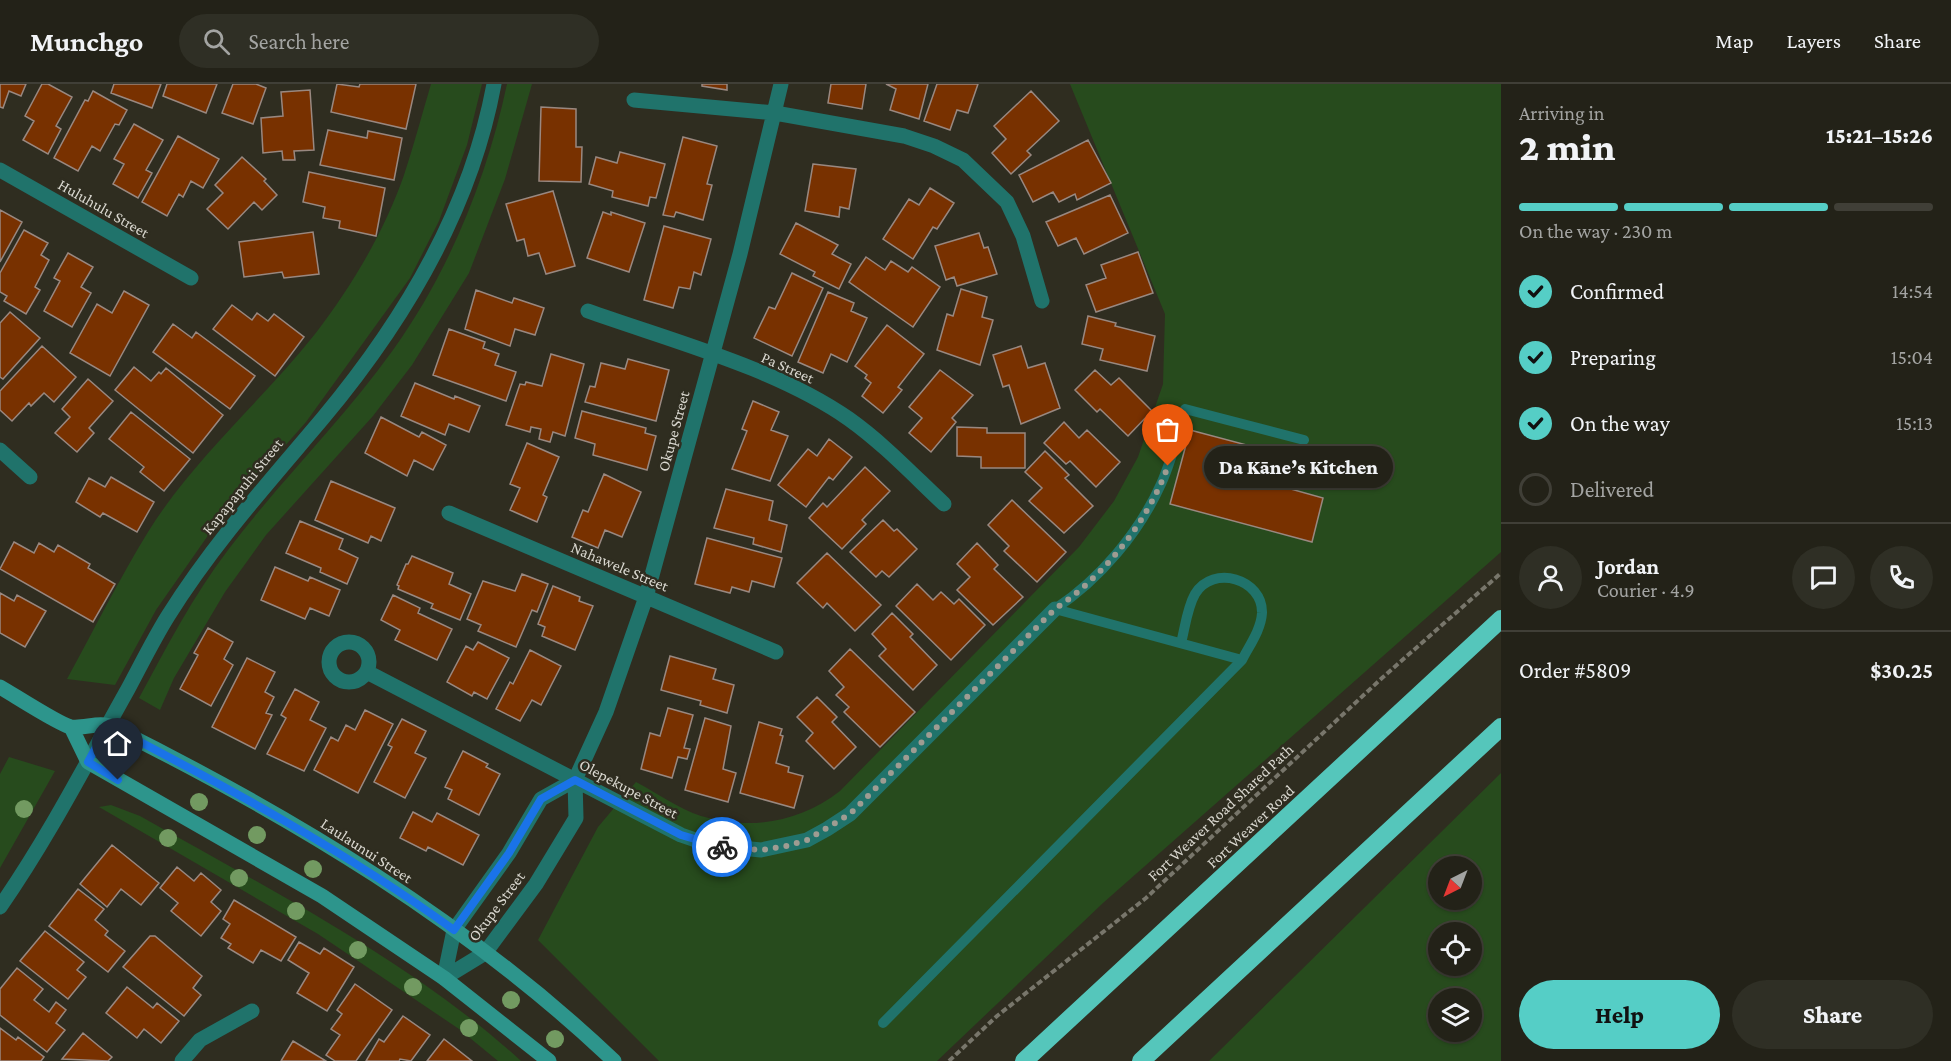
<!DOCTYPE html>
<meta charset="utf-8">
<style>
body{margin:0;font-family:"Crimson Pro",serif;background:#2f2f25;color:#f1f3f6;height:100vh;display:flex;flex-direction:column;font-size:22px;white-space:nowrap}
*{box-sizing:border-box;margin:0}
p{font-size:20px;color:#a3a4a2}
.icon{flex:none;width:33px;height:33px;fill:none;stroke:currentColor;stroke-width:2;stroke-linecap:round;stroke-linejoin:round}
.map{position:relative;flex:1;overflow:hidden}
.panel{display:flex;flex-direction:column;background:#232218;width:450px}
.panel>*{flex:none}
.needle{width:39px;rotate:222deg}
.buttons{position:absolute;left:1428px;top:772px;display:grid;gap:12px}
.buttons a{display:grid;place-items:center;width:54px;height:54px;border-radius:50%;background:#232218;box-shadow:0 2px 4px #0004,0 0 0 2px #403f37;font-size:30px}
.pin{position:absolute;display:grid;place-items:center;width:51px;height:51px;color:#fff;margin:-62px -26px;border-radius:50% 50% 50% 0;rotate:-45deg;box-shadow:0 0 6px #0007}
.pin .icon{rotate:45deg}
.courier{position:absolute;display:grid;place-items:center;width:60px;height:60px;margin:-30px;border:4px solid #1a73e8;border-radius:50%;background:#fff;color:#222;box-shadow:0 2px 8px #0007}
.bubble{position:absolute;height:42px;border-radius:21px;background:#232218;box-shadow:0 2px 4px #0004,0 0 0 2px #403f37;font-size:20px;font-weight:800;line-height:42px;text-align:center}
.overview em{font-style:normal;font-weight:800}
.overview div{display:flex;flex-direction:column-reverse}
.overview{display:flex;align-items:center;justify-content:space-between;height:102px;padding:0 18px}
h1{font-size:39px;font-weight:800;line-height:45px}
.bar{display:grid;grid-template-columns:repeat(4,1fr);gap:9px 6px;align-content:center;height:72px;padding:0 18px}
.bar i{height:8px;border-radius:4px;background:#403f37}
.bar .current{background:#55cec6}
.bar p{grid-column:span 4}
.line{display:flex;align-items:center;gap:15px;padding:0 18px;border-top:2px solid #403f37}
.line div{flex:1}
.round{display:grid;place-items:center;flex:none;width:63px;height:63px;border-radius:32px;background:#2f2f25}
ol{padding:0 18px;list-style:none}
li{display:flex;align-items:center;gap:18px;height:66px}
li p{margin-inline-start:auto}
li .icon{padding:6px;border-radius:50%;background:#55cec6;color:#111;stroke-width:4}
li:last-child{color:#a3a4a2}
li i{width:33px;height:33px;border:3px solid #403f37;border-radius:50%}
.cta{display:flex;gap:12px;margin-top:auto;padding:12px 18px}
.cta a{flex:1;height:69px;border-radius:36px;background:#55cec6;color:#111;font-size:24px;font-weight:800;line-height:69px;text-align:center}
.cta a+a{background:#2f2f25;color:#f1f3f6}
header{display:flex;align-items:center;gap:36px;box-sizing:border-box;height:84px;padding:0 30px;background:#232218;border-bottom:2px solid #403f37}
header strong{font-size:28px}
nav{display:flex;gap:33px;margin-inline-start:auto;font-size:21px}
.search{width:420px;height:54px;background:#2f2f25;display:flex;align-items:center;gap:15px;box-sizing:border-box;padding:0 21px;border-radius:33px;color:#a3a4a2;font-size:22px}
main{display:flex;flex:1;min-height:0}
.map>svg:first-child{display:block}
</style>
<header>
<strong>Munchgo</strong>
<div class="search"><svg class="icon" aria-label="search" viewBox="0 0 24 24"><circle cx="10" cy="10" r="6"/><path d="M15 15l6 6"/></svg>Search here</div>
<nav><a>Map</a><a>Layers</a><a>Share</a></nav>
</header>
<main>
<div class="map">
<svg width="1501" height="977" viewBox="0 0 1501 977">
<rect width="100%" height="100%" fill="#2f2d20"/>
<path fill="#274b1d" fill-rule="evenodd" d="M431,0h51l-15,61 -28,76 -29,57 -104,144 -90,102 -60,86 -41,75 -48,-6c27,-49 52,-100 81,-147 46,-74 114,-131 167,-198 37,-48 69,-102 89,-159 10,-30 18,-61 27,-91z
M507,0h25l-27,95 -36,94 -57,92 -39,51 -107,119 -41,57 -51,86 -14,32 -21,-12c27,-50 54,-102 89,-148 52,-69 115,-130 165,-200 56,-78 94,-172 114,-266z
M1070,0h431v468l-398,351 -166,158h-278l-121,-121 60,-113 38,-45c21,11 43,27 65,34 49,15 99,6 139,-25l239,-244 35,-46 24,-44 25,-73 2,-70z
M9,673l46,14 -55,97v-94z
M1501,689v288h-292zM1438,783h34v33h-34zM1438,849h34v33h-34zM1438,915h34v33h-34z
M111,721l29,11c127,72 273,146 381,245h-23l-39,-32 -141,-95 -219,-127z"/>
<path fill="#783100" stroke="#998880" stroke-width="1.5" d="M0,0h26l-5,12 -12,-5 -6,17 -3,-1z
M42,0h6l24,13 -16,29 5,3 -13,25 -25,-14 11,-19 -9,-5z
M114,0h47l-9,24 -41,-15z
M167,0h50l-11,29 -43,-17z
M233,0h23l10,4 -13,36 -31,-11z
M337,0l22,3 1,-3h56l-10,45 -75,-17z
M702,0h25v6l-25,-4z
M831,0h35l-4,25 -34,-6z
M886,0h42l-9,35 -29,-9 6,-21z
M937,0h41l-10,29 -11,-3 -7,20 -26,-9z
M310,6l4,60 -20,1 1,9h-12l-1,-9 -19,2 -2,-35 22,-2 -2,-24z
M93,7l34,19 -8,15 -4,-1 -15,27 -8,-5 -14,25 -24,-13 31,-58 3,1z
M1031,7l28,30 -32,30 4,4 -20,19 -19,-21 14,-14 -12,-13z
M541,23l35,2v38h6l-1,35 -42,-1z
M134,40l29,16 -17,30 6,3 -14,25 -25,-14 11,-20 -10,-5z
M328,46l39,8 1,-7 34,7 -8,42 -74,-15z
M178,52l41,23 -16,29 -12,-7 -8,16 -4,-3 -12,22 -25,-14z
M683,53l34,9 -10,38 5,1 -9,35 -27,-8 -2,5 -11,-2z
M1088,56l23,43 -34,17 -2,-6 -16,8 -6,-10 -20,10 -14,-27z
M620,68l45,12 -9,34 -6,-1 -2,9 -36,-9 1,-6 -24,-7 7,-27 21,6z
M242,73l24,22 -2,2 13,14 -15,15 -8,-8 -26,27 -21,-20 16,-16 -8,-8z
M813,80l43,5 -7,40 -9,-2 -1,10 -34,-6z
M309,88l76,16 -9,48 -37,-8 1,-7 -17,-3 2,-11 -22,-5z
M930,104l24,15 -17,26 -4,-2 -20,32 -30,-20 26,-40 10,6z
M553,107l22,75 -29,8 -7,-21 -11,3 -4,-17 -7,2 -11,-37z
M1110,111l18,38 -44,21 -8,-16 -18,8 -12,-24z
M0,126l22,12 -22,40z
M603,128l8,3v-3l34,11 -16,49 -42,-14z
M796,139l42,22 -6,9 19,10 -12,25 -26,-13 2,-4 -35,-18z
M664,142l47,13 -10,36 -7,-3 -4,17 -11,-2 -6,21 -29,-8z
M24,146l24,13 -7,12 8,5 -14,27 5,3 -14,24 -22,-13 3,-5 -7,-4v-19z
M313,148l6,42 -35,4 -2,-6 -38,5 -5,-35z
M979,149l5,15 4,-1 9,27 -40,12 -3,-9 -8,3 -11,-34z
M1138,168l15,41 -57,19 -10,-27 20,-7 -5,-13z
M68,169l25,14 -12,20 10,6 -19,34 -28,-16 16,-30 -6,-3z
M866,173l19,13 6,-9 17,11 4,-5 28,20 -27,40 -64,-45z
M792,189l31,15 -31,68 -38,-18 15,-31 6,2z
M961,205l26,8 -5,20 11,3 -13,45 -43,-15 10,-36 6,2z
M476,206l36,13 2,-5 30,10 -9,27 -20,-6 -5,17 -45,-17z
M124,207l25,14 -39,71 -40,-23 27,-49 15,9z
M828,208l26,11 -3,8 16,7 -20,44 -16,-8 -8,19 -25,-11z
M232,221l20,15 5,-7 11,8 6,-7 30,23 -29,39 -62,-47z
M10,228l30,26 -37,41 -3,-2v-54z
M1088,232l28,7 -1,3 40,10 -8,35 -47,-11 3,-11 -21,-5z
M173,240l19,14 4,-6 59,44 -25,33 -77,-57z
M887,241l37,29 -26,33 4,3 -19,23 -21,-17 9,-13 -6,-5 2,-3 -12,-9z
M449,245l36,13 -2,6 16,6 -4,11 21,7 -10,29 -73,-26z
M42,262l34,31 -22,25 -10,-9 -13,13 -2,-3 -17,18 -12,-11v-19z
M1021,262l7,22 17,-5 15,45 -39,16 -12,-39 -6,2 -10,-32z
M551,270l33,10 -19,72 -12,-4 -3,10 -11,-3 2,-10 -10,-2 -1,5 -24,-7 14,-41 5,1 1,-3 16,4z
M628,275l41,11 -13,51 -71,-19 5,-16 5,1 6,-24 24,6z
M134,283l17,14 8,-9 2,2 5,-6 57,47 -30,38 -78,-63z
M940,286l33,25 -21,23 4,4 -25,30 -22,-19 13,-15 -13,-11z
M1095,286l16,15 8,-7 33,33 -24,25 -28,-27 -3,3 -22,-22z
M88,295l25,22 -24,27 5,5 -17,19 -22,-19 15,-16 -8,-8z
M415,299l39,16 1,-3 25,10 -11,26 -20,-8 -4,11 -44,-19z
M753,317l26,11 -8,18 17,6 -18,45 -38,-12 15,-38 -5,-2z
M582,327l64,17 -1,5 11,3 -9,34 -54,-15 2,-11 -20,-6z
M131,328l59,47 -26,32 -24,-19 4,-5 -35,-28z
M381,333l38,20 3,-5 24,13 -13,25 -19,-10 -7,16 -42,-23z
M1064,338l15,16 8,-8 33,32 -24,25 -26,-26 -4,3 -22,-21z
M957,343l30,1v5h38v35h-44v-11l-24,-1z
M1190,346l98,26 -8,30 43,12 -11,44 -142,-38z
M829,355l23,18 -19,23 -4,-3 -23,30 -28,-22 30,-36 9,7z
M527,359l32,14 -16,38 4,2 -10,25 -27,-12 10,-22 -10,-4z
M1045,367l24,24 -4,3 28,28 -29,27 -35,-32 13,-13 -17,-16z
M865,383l25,24 -28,29 4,4 -24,25 -33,-31 14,-15 4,4z
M604,390l37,18 -19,45 -17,-7 -7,18 -26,-11 11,-27 5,2z
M111,393l43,25 -17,30 -34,-19 -3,4 -24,-15 13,-24 16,9z
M331,397l64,27 -14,33 -10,-5 -3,7 -53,-23z
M726,405l47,12 -4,19 18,5 -6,27 -28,-8 1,-6 -40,-10z
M1012,416l54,52 -29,30 -33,-31 5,-5 -21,-21z
M883,436l11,11 3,-2 20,20 -28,28 -7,-6 -6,6 -26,-25z
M300,437l43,18 -4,10 19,9 -11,26 -27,-12 1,-4 -35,-15z
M707,454l75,20 -8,29 -22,-6 -3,11 -17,-5 -2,6 -35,-9z
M14,458l20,11 5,-10 15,9 4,-7 32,19 -2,4 27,16 -22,38 -93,-53z
M977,459l21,22 -4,4 29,28 -30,28 -36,-35 13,-13 -13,-13z
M827,469l54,52 -26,26 -28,-28 -4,5 -26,-25z
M412,472l41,17 -4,11 22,10 -11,26 -29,-12 2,-4 -35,-15 1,-3 -2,-1 9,-21h2z
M275,483l33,14 2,-4 30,13 -11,26 -19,-8 -5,11 -44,-19z
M522,490l26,10 -11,28 -5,-2 -16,37 -38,-16 3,-6 -14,-6 16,-38 32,10z
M917,500l16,16 8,-8 13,12 5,-5 26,26 -34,35 -55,-54z
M553,502l27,11 -1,4 14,5 -18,44 -33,-14 3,-9 -7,-3z
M0,509l14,8 3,-6 29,16 -21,36 -25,-14z
M393,511l27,13 -2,5 34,16 -15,31 -42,-20 5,-10 -19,-10z
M892,529l21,21 -3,3 27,28 -24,25 -34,-34 7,-7 -14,-15z
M208,544l25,14 -9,17 9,6 -22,41 -31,-17 18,-34 -4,-2z
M478,558l31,16 -22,41 -13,-7 -2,4 -25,-14 19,-36 7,4z
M850,565l65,63 -35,35 -36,-35 5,-5 -13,-12 8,-8 -15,-16z
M530,566l31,16 -20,39 -9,-5 -12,21 -24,-12 14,-27 3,2z
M670,572l46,13 -3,10 21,6 -7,28 -27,-8 1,-4 -40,-11z
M247,574l28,14 -10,20 9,5 -8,16 6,2 -17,34 -43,-22z
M295,605l24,13 -9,18 16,8 -22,43 -37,-17 19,-36 -5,-3z
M817,613l20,20 -5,5 24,25 -22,22 -28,-28 7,-8 -16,-16z
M668,624l25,7 -9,33 6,1 -3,10 -9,-2 -6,21 -31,-9 9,-36 10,3z
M365,626l28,14 -35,69 -44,-23 17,-33 7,4 8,-16 9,5z
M705,634l26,8 -8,43 13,4 -8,29 -43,-12z
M402,635l24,12 -11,22 11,5 -21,40 -31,-16 18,-35 -4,-2z
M759,638l23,7 -2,6 3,1 -7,27 13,4 -1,5 15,4 -9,32 -54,-15z
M463,667l25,13 -2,3 14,7 -21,41 -31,-16 4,-9 -7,-3z
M413,728l19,10 5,-9 42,22 -16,30 -35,-18 -2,4 -26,-13z
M112,761l47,38 -18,22 -20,-16 -14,18 -27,-23z
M177,783l17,14 7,-8 20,17 -10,12 10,9 -20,25 -30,-25 7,-8 -18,-15z
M78,805l26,20 -9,11 13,11 -3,4 20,16 -17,21 -59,-46z
M234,816l62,37 -15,24 -20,-11 -8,13 -25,-15 3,-4 -10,-6 9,-14 -7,-5z
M45,847l39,31 -7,8 9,7 -18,22 -48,-38z
M150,852h5l47,40 -9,12 8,7 -17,21 -61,-49z
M299,858l21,12 4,-6 30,19 -27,44 -30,-18 12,-20 -21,-13z
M17,884l26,21 -9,11 15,12 7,-10 10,8 -10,13 9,7 -18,22 -47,-37v-26z
M355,900l37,26 -36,51h-21l-9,-6 14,-20 -9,-6 11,-15 -5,-4z
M127,903l26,21 4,-5 22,18 -18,22 -17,-14 -7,9 -31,-25z
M403,932l27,19 -19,26 -11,-2 -1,2h-33l13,-22 5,3z
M0,944l16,12 2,-3 26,20 -3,4h-41z
M83,949l29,24 -4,4 -46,-2z
M444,955l28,22h-45z
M293,957l33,20h-45z"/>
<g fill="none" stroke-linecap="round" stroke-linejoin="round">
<path stroke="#78766b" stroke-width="4" stroke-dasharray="6 3" stroke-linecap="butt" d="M949,977l48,-45 149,-118 236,-220 119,-105"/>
<path stroke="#20736b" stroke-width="10" d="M1055,525c45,-30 84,-76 106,-125 11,-24 17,-50 24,-75l119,31
M1181,559c4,-15 6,-35 14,-49 18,-30 68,-15 67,19 -1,17 -13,33 -20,47
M883,939l359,-363 -187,-51"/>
<path stroke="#20736b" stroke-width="15" d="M634,16l141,13 129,23 30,10 29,14 44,42 16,34 19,65
M0,86l191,108
M588,227c84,30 188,57 261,108 35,25 64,56 95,85
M0,366l30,27
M449,429l327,139
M329 578a20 20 0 1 1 40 0a20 20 0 1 1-40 0Z
M367,588l314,163 29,10 51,5 46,-10 20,-11 23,-15 205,-205
M0,823c48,-69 87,-145 128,-218 13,-24 25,-49 40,-73 45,-72 101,-134 155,-198 81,-97 148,-209 171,-334
M444,894l41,-25 51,-69 40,-66 -1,-38 31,-68 40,-115 94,-343 41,-170
M444,894l10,-48 55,-77 32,-54 34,-19
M182,977l18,-21 52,-29"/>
<path stroke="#2d958c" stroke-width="15" d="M0,603c14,8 60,38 71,40 13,2 29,-6 41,0 179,89 356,195 502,334
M71,643l17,35 234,134 122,82 105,83"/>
<path stroke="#55c6bb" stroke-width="18" d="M1024,977l477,-442
M1141,977l360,-334"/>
</g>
<g fill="#729a61">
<circle cx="199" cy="718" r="9"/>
<circle cx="24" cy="725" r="9"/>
<circle cx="257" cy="751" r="9"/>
<circle cx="168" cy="754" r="9"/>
<circle cx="313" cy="785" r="9"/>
<circle cx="239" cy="794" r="9"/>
<circle cx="296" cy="827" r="9"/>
<circle cx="358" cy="866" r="9"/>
<circle cx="413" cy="903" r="9"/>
<circle cx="511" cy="916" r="9"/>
<circle cx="469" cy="944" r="9"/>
<circle cx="555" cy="955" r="9"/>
</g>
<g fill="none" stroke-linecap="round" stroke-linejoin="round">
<path stroke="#9e9c92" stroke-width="6" stroke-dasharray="0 10.8" d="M722,763l40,3 24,-4 21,-6 43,-26 205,-205c50,-34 92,-86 113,-143"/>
<path stroke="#1a73e8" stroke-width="8" d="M118,696l-30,-18 20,-37c119,62 237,126 346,205l55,-77 32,-54 34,-19 106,55 41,12"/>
</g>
<g text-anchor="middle" stroke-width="5" stroke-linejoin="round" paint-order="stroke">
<g font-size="16" fill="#d9d7cf" stroke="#2f2d20">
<text transform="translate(104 124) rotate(30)" y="6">Huluhulu Street</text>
<text transform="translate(788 283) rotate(24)" y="6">Pa Street</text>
<text transform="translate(673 347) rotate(-75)" y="6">Okupe Street</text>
<text transform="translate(242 402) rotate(-51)" y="6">Kapapapuhi Street</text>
<text transform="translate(620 482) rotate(23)" y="6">Nahawele Street</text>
<text transform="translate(629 704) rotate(28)" y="6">Olepekupe Street</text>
<text transform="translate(1220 728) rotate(-43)" y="6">Fort Weaver Road Shared Path</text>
<text transform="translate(1250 742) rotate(-43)" y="6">Fort Weaver Road</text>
<text transform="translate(367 766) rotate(33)" y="6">Laulaunui Street</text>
<text transform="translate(496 822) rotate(-53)" y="6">Okupe Street</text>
</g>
</g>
</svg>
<div class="buttons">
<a><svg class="needle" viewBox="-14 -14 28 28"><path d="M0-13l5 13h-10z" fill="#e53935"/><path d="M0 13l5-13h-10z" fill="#a3a4a2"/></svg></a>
<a><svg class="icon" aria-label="locate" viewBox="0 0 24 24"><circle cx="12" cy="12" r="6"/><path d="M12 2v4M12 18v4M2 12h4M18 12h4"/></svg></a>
<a><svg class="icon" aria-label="layers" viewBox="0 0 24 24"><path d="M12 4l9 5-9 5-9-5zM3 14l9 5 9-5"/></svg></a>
</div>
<div class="pin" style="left:1168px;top:382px;background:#ea580c"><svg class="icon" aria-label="bag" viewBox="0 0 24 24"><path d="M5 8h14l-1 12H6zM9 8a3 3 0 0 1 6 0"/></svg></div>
<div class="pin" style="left:118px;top:696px;background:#1f2937"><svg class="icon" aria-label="home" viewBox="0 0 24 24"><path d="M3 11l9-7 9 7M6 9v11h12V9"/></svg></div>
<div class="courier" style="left:722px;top:763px"><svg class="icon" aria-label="bike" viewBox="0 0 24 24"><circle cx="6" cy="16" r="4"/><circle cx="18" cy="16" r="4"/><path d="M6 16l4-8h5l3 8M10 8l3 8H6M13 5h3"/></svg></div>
<div class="bubble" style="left:1204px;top:362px;width:189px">Da Kāne’s Kitchen</div>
</div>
<section class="panel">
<div class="overview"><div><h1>2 min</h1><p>Arriving in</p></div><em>15:21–15:26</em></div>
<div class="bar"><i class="current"></i><i class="current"></i><i class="current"></i><i></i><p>On the way · 230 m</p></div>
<ol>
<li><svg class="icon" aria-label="check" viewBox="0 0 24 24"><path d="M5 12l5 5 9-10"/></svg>Confirmed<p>14:54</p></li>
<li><svg class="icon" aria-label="check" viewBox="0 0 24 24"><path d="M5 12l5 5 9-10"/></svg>Preparing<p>15:04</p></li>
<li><svg class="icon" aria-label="check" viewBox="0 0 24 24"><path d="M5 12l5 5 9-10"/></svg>On the way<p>15:13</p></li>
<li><i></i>Delivered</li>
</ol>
<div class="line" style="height:108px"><a class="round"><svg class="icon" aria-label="person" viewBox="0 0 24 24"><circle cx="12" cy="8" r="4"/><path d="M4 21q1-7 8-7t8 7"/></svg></a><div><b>Jordan</b><p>Courier · 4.9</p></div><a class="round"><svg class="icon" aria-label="chat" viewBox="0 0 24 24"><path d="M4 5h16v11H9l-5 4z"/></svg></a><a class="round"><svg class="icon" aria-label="phone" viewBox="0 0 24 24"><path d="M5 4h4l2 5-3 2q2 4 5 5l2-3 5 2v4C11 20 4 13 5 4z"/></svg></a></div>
<div class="line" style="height:78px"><div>Order #5809</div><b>$30.25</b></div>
<div class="cta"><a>Help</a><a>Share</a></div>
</section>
</main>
